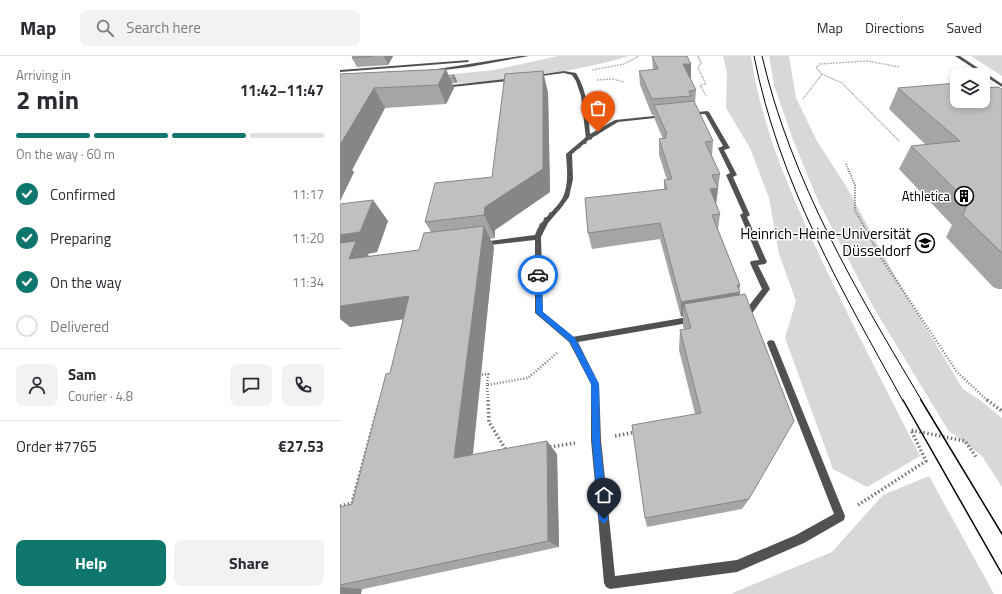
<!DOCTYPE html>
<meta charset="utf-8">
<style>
body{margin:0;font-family:"Titillium Web",sans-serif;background:#f2f2f3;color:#2b2b33;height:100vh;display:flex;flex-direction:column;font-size:15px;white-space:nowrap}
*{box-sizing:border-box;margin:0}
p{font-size:13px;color:#7c7c81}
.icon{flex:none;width:22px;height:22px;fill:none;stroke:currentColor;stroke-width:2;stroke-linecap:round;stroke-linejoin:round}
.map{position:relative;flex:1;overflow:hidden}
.panel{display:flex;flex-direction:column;background:#fff;width:340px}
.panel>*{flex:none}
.controls{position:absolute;left:610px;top:12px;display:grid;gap:8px}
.controls a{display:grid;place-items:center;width:40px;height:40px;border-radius:8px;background:#fff;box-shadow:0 2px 6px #0003;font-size:20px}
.pin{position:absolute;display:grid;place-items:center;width:34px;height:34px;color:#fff;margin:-41px -17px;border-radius:50% 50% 50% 0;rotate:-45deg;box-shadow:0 0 4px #0007}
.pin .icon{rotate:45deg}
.courier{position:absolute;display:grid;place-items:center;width:40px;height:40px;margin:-20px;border:3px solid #1a73e8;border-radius:50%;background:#fff;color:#222;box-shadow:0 1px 5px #0007}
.summary em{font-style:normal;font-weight:700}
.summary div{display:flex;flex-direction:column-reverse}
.summary{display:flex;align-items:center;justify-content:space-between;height:68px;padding:0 16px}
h1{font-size:26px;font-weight:700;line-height:30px}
.bar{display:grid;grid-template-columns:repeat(4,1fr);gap:6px 4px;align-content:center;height:48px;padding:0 16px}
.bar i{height:5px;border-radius:3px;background:#e1e1e2}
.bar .on{background:#0f766e}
.bar p{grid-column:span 4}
.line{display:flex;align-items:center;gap:10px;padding:0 16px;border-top:1px solid #e1e1e2}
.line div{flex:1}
.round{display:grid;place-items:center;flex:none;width:42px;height:42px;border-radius:8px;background:#f2f2f3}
ol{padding:0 16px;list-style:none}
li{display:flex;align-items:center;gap:12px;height:44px}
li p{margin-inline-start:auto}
li .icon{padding:4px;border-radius:50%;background:#0f766e;color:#fff;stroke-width:4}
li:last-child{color:#7c7c81}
li i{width:22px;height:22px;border:2px solid #e1e1e2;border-radius:50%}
.action{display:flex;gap:8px;margin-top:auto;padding:8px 16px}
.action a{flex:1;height:46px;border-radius:8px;background:#0f766e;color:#fff;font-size:16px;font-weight:700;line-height:46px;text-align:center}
.action a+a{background:#f2f2f3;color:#2b2b33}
header{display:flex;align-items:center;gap:24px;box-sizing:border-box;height:56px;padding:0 20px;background:#fff;border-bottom:1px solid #e1e1e2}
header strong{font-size:19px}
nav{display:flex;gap:22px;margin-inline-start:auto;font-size:14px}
.search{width:280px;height:36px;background:#f2f2f3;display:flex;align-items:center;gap:10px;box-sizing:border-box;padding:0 14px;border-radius:8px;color:#7c7c81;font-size:15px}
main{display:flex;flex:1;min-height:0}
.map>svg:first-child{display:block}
</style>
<header>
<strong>Map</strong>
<div class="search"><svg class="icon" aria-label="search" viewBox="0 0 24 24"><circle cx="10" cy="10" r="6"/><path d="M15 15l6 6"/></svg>Search here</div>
<nav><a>Map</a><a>Directions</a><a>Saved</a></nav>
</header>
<main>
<section class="panel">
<div class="summary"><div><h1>2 min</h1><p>Arriving in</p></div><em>11:42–11:47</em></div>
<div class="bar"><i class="on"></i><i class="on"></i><i class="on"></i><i></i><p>On the way · 60 m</p></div>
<ol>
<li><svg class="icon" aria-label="check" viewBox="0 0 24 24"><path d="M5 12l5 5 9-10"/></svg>Confirmed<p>11:17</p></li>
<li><svg class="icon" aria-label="check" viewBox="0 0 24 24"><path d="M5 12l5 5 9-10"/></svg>Preparing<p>11:20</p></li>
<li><svg class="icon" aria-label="check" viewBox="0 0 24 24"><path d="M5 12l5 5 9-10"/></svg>On the way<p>11:34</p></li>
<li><i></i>Delivered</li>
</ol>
<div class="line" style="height:72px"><a class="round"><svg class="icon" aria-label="person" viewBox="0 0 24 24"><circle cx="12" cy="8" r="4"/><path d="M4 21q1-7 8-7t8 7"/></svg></a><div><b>Sam</b><p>Courier · 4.8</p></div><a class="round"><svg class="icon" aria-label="chat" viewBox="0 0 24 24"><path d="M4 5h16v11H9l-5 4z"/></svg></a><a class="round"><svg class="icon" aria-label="phone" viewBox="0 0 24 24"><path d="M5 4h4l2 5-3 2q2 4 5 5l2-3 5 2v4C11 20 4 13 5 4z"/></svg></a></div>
<div class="line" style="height:52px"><div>Order #7765</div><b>€27.53</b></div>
<div class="action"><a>Help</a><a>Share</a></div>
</section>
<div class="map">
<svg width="662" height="538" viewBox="0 0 662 538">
<rect width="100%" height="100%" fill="#fff"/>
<path fill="#d8d8d8" d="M218,0h71c-70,21 -145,27 -218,30l4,-8 79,-8z
M383,0h28c11,75 42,143 74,211 30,63 63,126 95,189l-53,31 -34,-18 -48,-131 11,-37 -17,-47 -10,-56 -19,-50 -24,-40 1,-35z
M429,0h20l7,42 21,43 29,45 50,92 67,111 17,11 22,18v69l-20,-31 -34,-26 -76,-125 -53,-102 -26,-63 -19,-55z
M631,0h31v20z
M589,420l65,118h-264l102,-42 51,-57z"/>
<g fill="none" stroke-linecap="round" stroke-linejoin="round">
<path stroke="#737373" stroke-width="1.5" stroke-dasharray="0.5 1" stroke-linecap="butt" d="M358,0l3,7 -3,5 8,16 -6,1 6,11
M252,14l32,-6 15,-8
M257,24l15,-1 12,3
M463,43l19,-25
M559,85l-57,-58 -20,-9 -6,-6 4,-4 47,-3 33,6"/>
<path stroke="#737373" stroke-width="2" stroke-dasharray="1 1.5" stroke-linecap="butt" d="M506,108l9,21v25l24,44"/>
<path stroke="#737373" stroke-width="2.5" stroke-dasharray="1 2" stroke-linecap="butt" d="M538,197l79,119 31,29
M139,319l9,-1 -1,11 41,-7 29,-25
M147,329l1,16"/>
<path stroke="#737373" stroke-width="3.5" stroke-dasharray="1.5 2.5" stroke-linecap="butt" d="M148,344l1,22 17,28
M647,344l15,11
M275,380l21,-4
M210,391l25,-4
M518,449l68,-44 -15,-31 54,11 11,16
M0,450l12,-3 27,-99"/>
<path fill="#515151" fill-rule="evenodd" d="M615,0h5l42,28v3z
M224,15l12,2c12,19 12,40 14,61l25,-14 49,-5 2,1 -2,1 -46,5 -28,17h-4l-5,-43 -5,-15 -4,-6 -8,-2 -30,4 -2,-1z
M175,22h2v2l-74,8 -2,-1 2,-1z
M367,55l2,1 21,36 -6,2 13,25 -4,2 17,38 -3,2 20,45 -2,2 -7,1 12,24 -17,23 -12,2 -4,-3 1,-2 10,-2 14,-18 -12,-26 1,-2 8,-1 -19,-45 3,-2 -17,-38 4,-2 -12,-25 5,-2 -18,-32 -16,1 -2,-1 2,-1z
M354,260l3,1 1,2 -1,2 -3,1 -116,20 21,42 2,56 14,136 122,-16 59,-25 38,-21 -67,-171 1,-2 3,-1 3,1 1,2 70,173 -1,4 -40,23 -67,29 -127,17 -4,-2 -2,-4 -13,-143v-56l-23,-44 1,-2 3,-1z"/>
<path fill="#515151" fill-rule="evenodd" d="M246,81l5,1 -19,16 1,25 -4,18 -8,11 -13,15 -7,14 2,75 32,26 1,2 -1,2 -3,1 -3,-1 -34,-29v-73l-53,6 -3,-2 3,-2 53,-7c6,-17 20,-23 28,-38 6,-13 4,-29 3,-43z"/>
<path fill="#515151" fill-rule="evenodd" d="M180,0h9l-60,11 -42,5 -2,-1z
M129,4l-1,2 -128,10v-2z"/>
<path stroke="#000" stroke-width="1" d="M414,0c25,127 87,233 149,345
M422,0c29,125 95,236 160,345"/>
<path stroke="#000" stroke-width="1.5" d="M563,344l99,174
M581,344l81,134"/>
</g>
<path fill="#a5a5a5" d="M13,0h40l-5,9 -31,2 -5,-9z
M312,0l39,8v14h-1l6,12 -1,14 18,37 -1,15 8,18 -4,30 4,10 -2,16 22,55 -1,5 1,2 -1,3 10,204 -7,10 -95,18 -2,-9 50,-104 -16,-64 1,-20 4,-1 -1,-3v-10l-2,1 -21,-78 -68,10 -4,-16 76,-44v-9h3l-8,-25v-16h4l-8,-19 -1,-5h-2l-12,-30 -1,-14 14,-1z
M106,13l2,7 6,-1 3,6 -1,2h-5l3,5 -8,16 -61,4 -33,62 2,2 -14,29v-127z
M558,32l59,13 45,-12v200h-4l-5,-2 -47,-50 6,-12 -53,-56 12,-23 15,-1 -37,-36z
M208,36l2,100 -55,38v8l-5,1 4,8 -21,208 84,-1 2,93 -219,47v-87l12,-3 38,-131 13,-54 -53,8 23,-127 15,21 -11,31 -10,2 2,2 50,-6 12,-18 -6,-10 67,-45z"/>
<path fill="#868686" d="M44,0h9l-5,9z
M343,8h8v14l-9,1z
M106,13l8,19 -8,16 -8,-19z
M203,15l5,21 2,100 -55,38v8l-11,-23 1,-8z
M114,19l3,6 -1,2 -3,-5z
M34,32l11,20 -33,62 2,2 -14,29v-56z
M378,132l-2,16 -6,-15z
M33,144l15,21 -11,31 -10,2 7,7 -34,-3v-23z
M144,170l10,21 -23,223 -17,-12z
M400,229l-2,7h2l-3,15 -53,-3 -1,12 -2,1v-15z
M69,240l16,20 -75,11 -10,-8v-13z
M207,385l10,13 2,93 -11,-6z
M0,531l22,2 -1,5h-21z"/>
<path fill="#c0c0c0" stroke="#868686" d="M13,0h20l-21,2z
M312,0h35l4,8h-8l13,26 -7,1 2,5 -39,3 -13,-28 19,-2z
M106,13l-8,16 -64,3 -34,57v-71z
M203,15v98l-58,38 -1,8 -59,7 10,-39 57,-6 13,-103z
M114,19l-1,3h-4l-1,-2z
M617,27v18h26v-13l15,-1 4,2v164l-39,-38 5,-13 -57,-56 49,-5 -62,-53z
M354,45l19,40 -8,1 15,32 -8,1 6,13 -8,1 10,25 -8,1 28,70h-3l3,7 -59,10 -21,-79 -72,10 -3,-35 82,-9 -3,-9 8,-1 -13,-40 7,-1 -1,-4h2l-13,-29z
M33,144l-13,32 -20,3v-31z
M144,170l-30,232 93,-17 1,100 -208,44v-78l12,-3 34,-130 4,-1 19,-77 -69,10v-63l16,-2 -7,18 70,-9 5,-17z
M405,238l49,127 -45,78 -104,19 -13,-93 69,-12 -21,-83 11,-2 -7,-24z"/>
<path fill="#1a73e8" d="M198,216l3,3 2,37 32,26 24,46 1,56 8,79 -4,5 -5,-5 -7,-79 -1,-56 -21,-42 -34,-29v-38z"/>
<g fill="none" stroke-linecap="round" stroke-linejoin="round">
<path stroke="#595959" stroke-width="4" stroke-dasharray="0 7.2" d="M198,219c0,-15 -3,-33 2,-47 4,-11 16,-16 23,-26 10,-13 6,-33 6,-48l29,-22"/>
</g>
<defs>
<symbol id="building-ring" viewBox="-11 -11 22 22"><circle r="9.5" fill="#fff" stroke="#000" stroke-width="1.5"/><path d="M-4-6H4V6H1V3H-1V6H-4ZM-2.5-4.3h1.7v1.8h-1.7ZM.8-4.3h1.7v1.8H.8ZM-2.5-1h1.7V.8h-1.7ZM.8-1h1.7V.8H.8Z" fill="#000"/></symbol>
<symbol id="university-ring" viewBox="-11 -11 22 22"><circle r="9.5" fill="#fff" stroke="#000" stroke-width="1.5"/><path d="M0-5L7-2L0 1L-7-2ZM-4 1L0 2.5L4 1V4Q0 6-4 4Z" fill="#000"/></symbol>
</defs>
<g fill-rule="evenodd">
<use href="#building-ring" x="613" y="129" width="22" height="22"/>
<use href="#university-ring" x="574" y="176" width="22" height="22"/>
</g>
<g text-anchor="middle" stroke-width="3" stroke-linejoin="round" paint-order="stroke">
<g font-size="13" fill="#000" stroke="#fff" text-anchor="end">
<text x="610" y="145">Athletica</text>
</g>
<g font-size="15" fill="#000" stroke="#fff" text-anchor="end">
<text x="571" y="183">Heinrich-Heine-Universität<tspan x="571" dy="17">Düsseldorf</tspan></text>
</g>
</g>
</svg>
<div class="controls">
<a><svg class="icon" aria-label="layers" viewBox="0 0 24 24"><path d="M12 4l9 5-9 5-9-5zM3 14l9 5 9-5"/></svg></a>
</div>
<div class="pin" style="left:258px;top:76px;background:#ea580c"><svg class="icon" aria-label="bag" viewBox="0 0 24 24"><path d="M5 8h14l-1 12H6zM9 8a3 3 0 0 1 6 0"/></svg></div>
<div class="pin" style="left:264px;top:463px;background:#1f2937"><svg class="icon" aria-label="home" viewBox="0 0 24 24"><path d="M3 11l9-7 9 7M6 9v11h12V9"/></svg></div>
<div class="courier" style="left:198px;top:219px"><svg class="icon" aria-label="car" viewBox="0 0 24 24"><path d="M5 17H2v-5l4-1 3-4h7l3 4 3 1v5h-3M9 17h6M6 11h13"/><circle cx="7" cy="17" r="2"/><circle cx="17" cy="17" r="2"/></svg></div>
</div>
</main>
